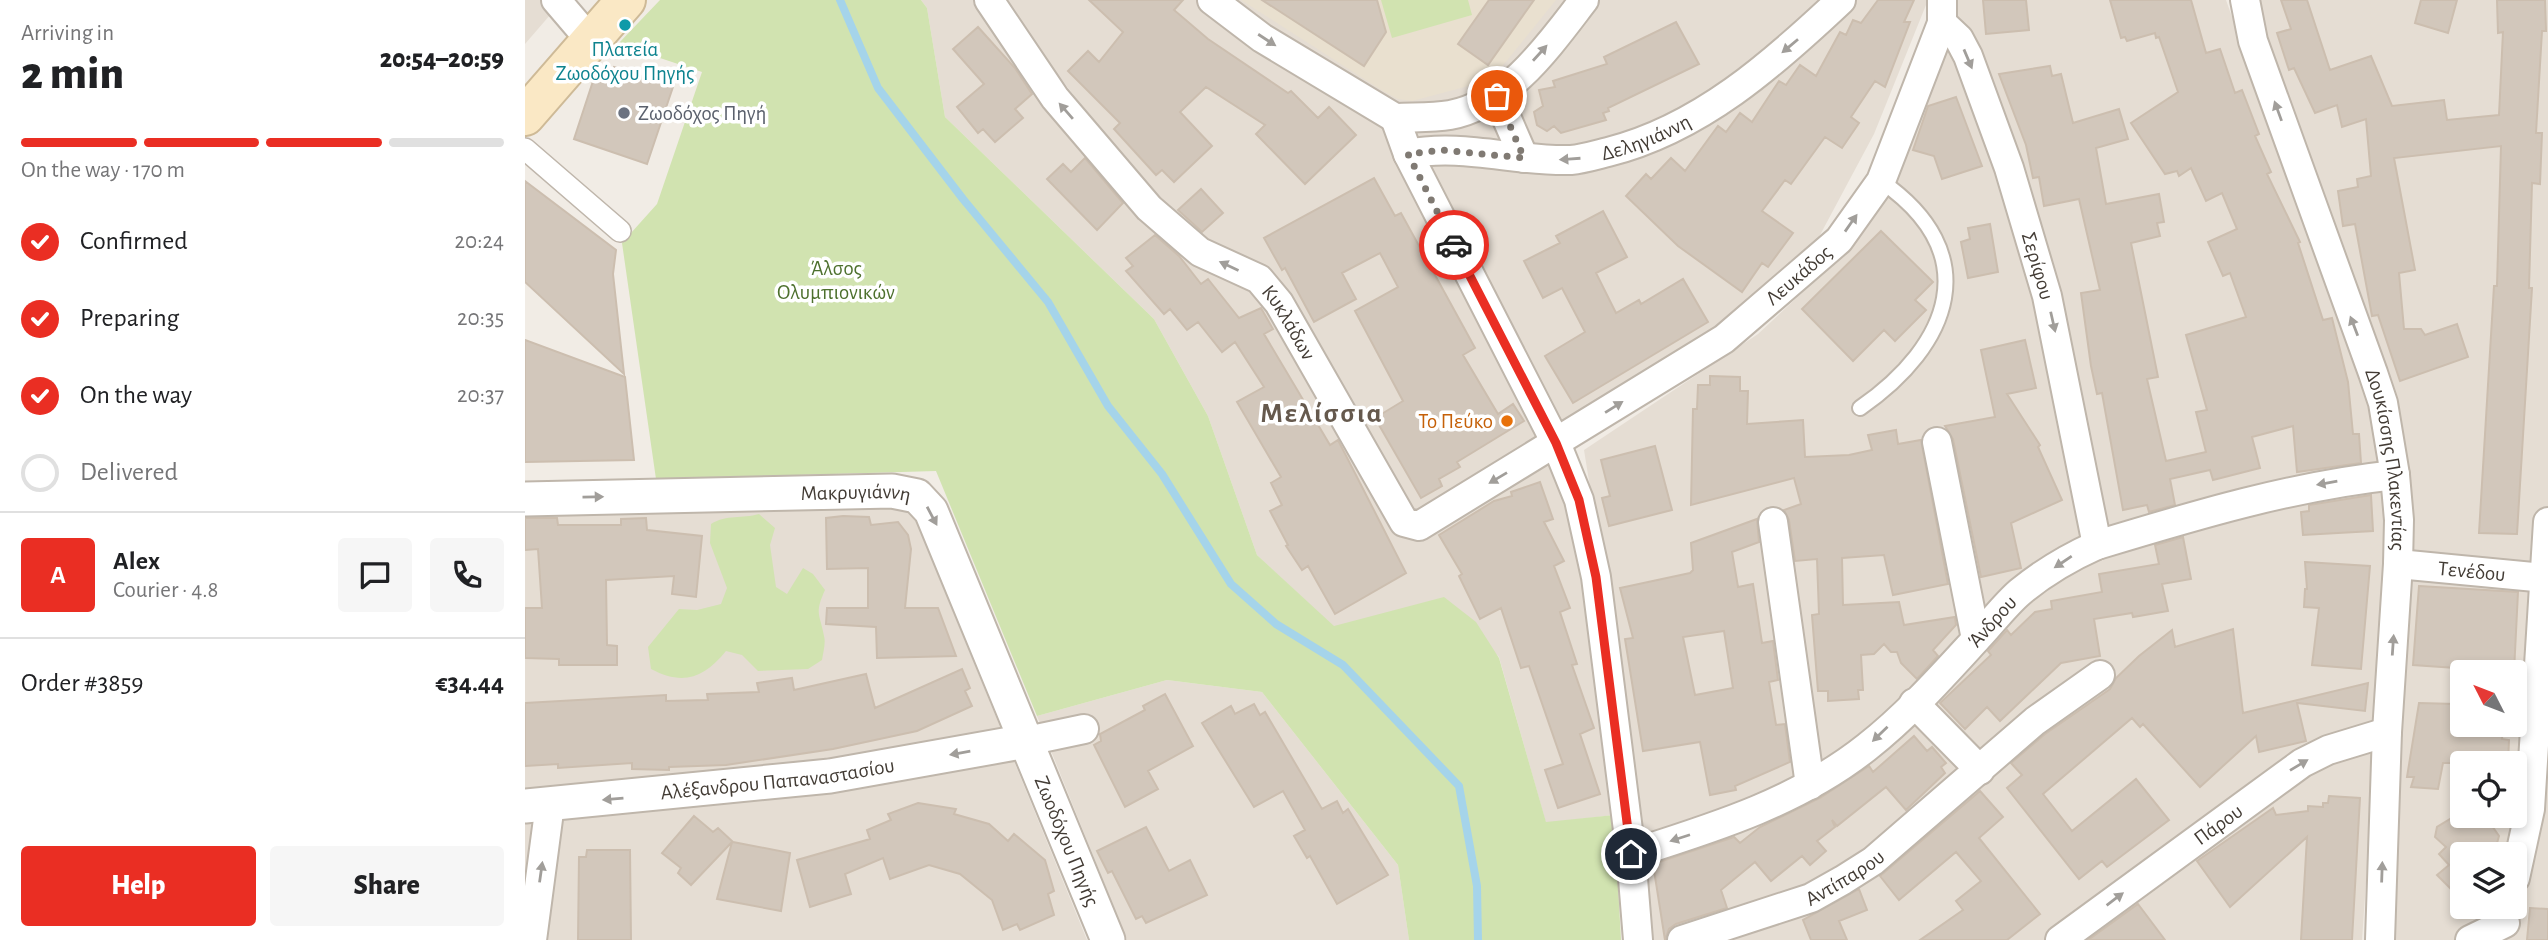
<!DOCTYPE html>
<meta charset="utf-8">
<style>
body{margin:0;font-family:"Alegreya Sans",sans-serif;background:#f6f6f6;color:#202124;height:100vh;display:flex;flex-direction:column;font-size:26px;white-space:nowrap}
*{box-sizing:border-box;margin:0}
p{font-size:23px;color:#757577}
.icon{flex:none;width:38px;height:38px;fill:none;stroke:currentColor;stroke-width:2;stroke-linecap:round;stroke-linejoin:round}
.map{position:relative;flex:1;overflow:hidden}
.panel{display:flex;flex-direction:column;background:#fff;width:525px}
.panel>*{flex:none}
.needle{width:46px;rotate:312deg}
.buttons{position:absolute;left:1925px;top:660px;display:grid;gap:14px}
.buttons a{display:grid;place-items:center;width:77px;height:77px;border-radius:7px;background:#fff;box-shadow:0 4px 10px #0003;font-size:35px}
.pin{position:absolute;display:grid;place-items:center;width:60px;height:60px;color:#fff;margin:-30px;border:4px solid #fff;border-radius:50%;box-shadow:0 2px 7px #0007}
.courier{position:absolute;display:grid;place-items:center;width:70px;height:70px;margin:-35px;border:5px solid #ea2e23;border-radius:50%;background:#fff;color:#222;box-shadow:0 2px 9px #0007}
.head em{font-style:normal;font-weight:800}
.head div{display:flex;flex-direction:column-reverse}
.head{display:flex;align-items:center;justify-content:space-between;height:119px;padding:0 21px}
h1{font-size:46px;font-weight:800;line-height:52px}
.bar{display:grid;grid-template-columns:repeat(4,1fr);gap:10px 7px;align-content:center;height:84px;padding:0 21px}
.bar i{height:9px;border-radius:5px;background:#e0e0e0}
.bar .active{background:#ea2e23}
.bar p{grid-column:span 4}
.line{display:flex;align-items:center;gap:18px;padding:0 21px;border-top:2px solid #e0e0e0}
.line div{flex:1}
.round{display:grid;place-items:center;flex:none;width:74px;height:74px;border-radius:7px;background:#f6f6f6}
ol{padding:0 21px;list-style:none}
li{display:flex;align-items:center;gap:21px;height:77px}
li p{margin-inline-start:auto}
li .icon{padding:7px;border-radius:50%;background:#ea2e23;color:#fff;stroke-width:4}
li:last-child{color:#757577}
li i{width:38px;height:38px;border:4px solid #e0e0e0;border-radius:50%}
.primary-button{display:flex;gap:14px;margin-top:auto;padding:14px 21px}
.primary-button a{flex:1;height:80px;border-radius:7px;background:#ea2e23;color:#fff;font-size:28px;font-weight:800;line-height:80px;text-align:center}
.primary-button a+a{background:#f6f6f6;color:#202124}
main{display:flex;flex:1;min-height:0}
.map>svg:first-child{display:block}
</style>
<main>
<section class="panel">
<div class="head"><div><h1>2 min</h1><p>Arriving in</p></div><em>20:54–20:59</em></div>
<div class="bar"><i class="active"></i><i class="active"></i><i class="active"></i><i></i><p>On the way · 170 m</p></div>
<ol>
<li><svg class="icon" aria-label="check" viewBox="0 0 24 24"><path d="M5 12l5 5 9-10"/></svg>Confirmed<p>20:24</p></li>
<li><svg class="icon" aria-label="check" viewBox="0 0 24 24"><path d="M5 12l5 5 9-10"/></svg>Preparing<p>20:35</p></li>
<li><svg class="icon" aria-label="check" viewBox="0 0 24 24"><path d="M5 12l5 5 9-10"/></svg>On the way<p>20:37</p></li>
<li><i></i>Delivered</li>
</ol>
<div class="line" style="height:126px"><b class="round" style="background:#ea2e23;color:#fff">A</b><div><b>Alex</b><p>Courier · 4.8</p></div><a class="round"><svg class="icon" aria-label="chat" viewBox="0 0 24 24"><path d="M4 5h16v11H9l-5 4z"/></svg></a><a class="round"><svg class="icon" aria-label="phone" viewBox="0 0 24 24"><path d="M5 4h4l2 5-3 2q2 4 5 5l2-3 5 2v4C11 20 4 13 5 4z"/></svg></a></div>
<div class="line" style="height:91px"><div>Order #3859</div><b>€34.44</b></div>
<div class="primary-button"><a>Help</a><a>Share</a></div>
</section>
<div class="map">
<svg width="2023" height="940" viewBox="0 0 2023 940">
<rect width="100%" height="100%" fill="#f1ece5"/>
<path fill="#e5ddd3" fill-rule="evenodd" d="M0,0h38l-38,44z
M396,0h60l65,96 208,191 146,245 151,-72 26,91 37,264 -68,8 -47,-166 -55,-59 -110,29 -77,-72 -49,-139 -54,-97 -209,-202 -18,-109z
M475,0h928l-54,134 -62,116 -105,86 -291,177 -148,-236 -67,-32 -64,-68z
M1429,0h272l139,389 28,102 -31,449h-718l-45,-397 -15,-93 174,-116 93,-87 50,-90z
M1734,0h289v940h-162l11,-518 -138,-402zM1937,672h53v52h-53zM1937,763h53v53h-53zM1937,854h53v52h-53z
M385,506l177,434h-562v-425z
M642,680l95,12 136,173 11,75h-282l-90,-224z"/>
<path fill="#e9e0cf" d="M716,0h315l-56,69 -24,15 -64,17 -14,-2 -15,-8z"/>
<path fill="#d1e3b0" d="M135,0h261l6,8 18,109 209,202 54,97 49,139 77,71 110,-29 32,25 23,36 47,164 68,-7 7,125h-212l-11,-75 -136,-173 -95,-12 -130,36 -101,-245 -280,8 -34,-236 35,-39 45,-132 -84,-28z
M856,0h87l4,15 -80,23z
M234,514l16,14 -5,17 6,42 11,7 16,-26 10,6 12,16c-11,24 -5,24 -1,46 2,7 -1,17 -2,24l-14,9 -50,2 -16,-16 -16,-4c-22,27 -43,35 -75,18l-3,-22 31,-38 18,1 24,-6 6,-16 -17,-45 1,-19c16,-10 31,-5 48,-10z"/>
<g fill="none" stroke-linecap="round" stroke-linejoin="round">
<path stroke="#a5d4ea" stroke-width="8" d="M315,0l38,88 85,111 85,103 60,104 54,68 69,110 45,40 67,41 116,121 18,100 1,54"/>
</g>
<path fill="#d2c7bb" stroke="#ccbeaf" stroke-width="2" fill-rule="evenodd" d="M564,0h94l-9,10 34,29 80,54 3,-2 27,27 11,-11 27,28 -51,49 -49,-50 9,-9 -59,-38 -26,25 32,34 -38,36 -12,-12 -6,5 -42,-46 6,-6 -52,-52 20,-20 11,11 24,-30z
M737,0h115l9,32 -22,34z
M964,0h45l-46,65 -30,-21z
M1353,0h36l-10,22h6l-25,65 -10,-6 -24,36 8,6 -17,25 -17,-11 -34,47 -6,-4 -23,31 31,22 -25,34 -6,-4 -20,29 -64,-46 -52,-50 20,-22 5,5 20,-21 14,13 33,-45 8,6 14,-19 12,9 27,-41 7,4 14,-20 16,11 24,-44 6,3 7,-15 8,3z
M1458,0h43l3,30 -43,4z
M1585,0h81l15,53 14,-4 15,44 7,-3 17,44 -4,2 16,36 -4,2 33,68 -2,1 25,77 9,-2 16,64 5,52h6l2,29 -64,9 -4,-46 -41,11 8,31 -47,12 -3,-10 -40,9 5,26 -26,7 -2,-7 -24,5 -21,-117 -5,1 -6,-28 -10,-73 19,-3 -21,-91 -35,7 -5,-29 -6,1 -7,-33 -27,-71 51,-8 2,10 9,-2 12,49 46,-14 9,30 -32,9 10,56 53,-10 5,28 -7,1 3,13 -29,7 27,134 -11,2 19,82 40,-9 -10,-40 11,-2 -21,-75 60,-18 -16,-44 -7,3 -15,-34 29,-13 -15,-36 -16,8 -15,-33 -12,8 -2,-5 -12,3 -34,-51 47,-31 -19,-55 -3,1 -1,-5 -28,8 -2,-4 -4,1z
M1756,0h26l23,70 41,-14 21,50 52,-6 3,20 52,-5 4,-83 -5,1 -1,-33h48l1,31h-4l-6,102h6l-2,51 -8,-1 -3,105h3l-15,246 -38,-1 15,-247h3l4,-140 -107,12 21,112 -16,3 5,56h17l4,6 32,-11 11,33 -68,24 -22,-66 -6,1 -17,-92 -12,2 -5,-35 20,-4 -1,-8 14,-3 -5,-57 -24,8 -5,-22 -22,8 -21,-45 -5,2 -12,-37 14,-4z
M1896,0h36l-9,33 -33,-10z
M1151,22l23,42 -91,44 1,3 -6,2 3,7 -45,13 -7,-7 -7,5 -10,-6 -3,-13 9,-6 -4,-16 16,-3 -2,-6 54,-17 -3,-7z
M453,27l37,41 17,26 -17,15 8,9 -28,24 -12,-13 -5,4 -21,-26 27,-23 -31,-35z
M89,67l59,20 -26,77 -73,-25 22,-67 15,4z
M1431,97l26,69 -40,13 -8,-23 -21,-6 15,-44z
M560,158l38,45 -26,27 -50,-51 16,-15 8,8z
M849,178l21,38 6,-3 74,135 -12,7 35,59 15,-10 11,17 -67,41 3,5 -21,12 3,7 -21,12 -46,-80 28,-17 -48,-90 43,-24 -18,-34 -38,20 14,26 -42,23 -29,-54 -3,2 -18,-32z
M0,181l91,69 -3,24 11,100 -99,-92z
M676,189l22,24 -21,19 -24,-22z
M1078,211l24,46 -31,16 20,40 23,-13 2,4 42,-25 25,43 -135,81 -28,-47 40,-24 -23,-44 -19,10 -19,-37 36,-18 -4,-7z
M1465,224l8,48 -30,6 -7,-36 9,-3 -2,-11z
M1356,231l52,51 -18,18 11,10 -31,31 -11,-11 -31,31 -51,-52z
M630,235l24,21 22,28 7,-5 31,39 22,-10 12,21 -9,5 66,111 8,-5 68,133 -71,41 -27,-48 -6,4 -16,-24 2,-1 -18,-34 12,-6 -11,-22 10,-6 -44,-75 27,-15 -29,-45 -13,10 -24,-30 -11,8 -17,-21 -6,5 -38,-43 7,-5 -7,-8z
M0,340l100,37 9,83 -109,2z
M1500,340l11,48 -29,6 33,51 -2,2 24,53 -51,23 10,45 -40,9 -28,-138 -8,-13 50,-9 -14,-67z
M1185,376l30,1v14h8l-1,33 56,-4 2,37 44,-2 23,-5 -4,-15 28,-5 2,14 23,-4 27,144 -55,11 -9,-40 -42,3 1,47 56,-3 5,23 51,-8 1,8 -23,25 5,6 -21,23 -16,-16 -4,-11h-6l-7,-8 -10,10 -13,1 2,35h-5l1,9 -31,2v-10h-10l-6,-76 7,-1 -2,-55 -22,2 -6,-41 -5,-10 17,-6 -7,-26 -103,27 2,-96h4l1,-24h12z
M1130,446l17,64 -63,16 -7,-28 8,-2 -9,-36z
M1015,482l13,37 -9,3 20,39 -10,5 16,42 -10,4 17,52 -5,1 22,63 -14,6 20,60 -42,14 -13,-38 18,-6 -34,-98 -8,2 -20,-60 -21,11 -21,-43 3,-2 -23,-39 55,-34 18,-5 -1,-4z
M1846,495l2,36 -70,4 -2,-23 8,-1v-6z
M318,516l26,1 2,8 27,-3 10,13 3,14 -6,59h33l18,48 -79,2 -1,-31 -50,-3 1,-16h41v-40l-41,1 -1,-51z
M0,518h32l1,7h63v-6l25,-1 1,12 55,6 -6,61 -24,-3 2,-18 -68,4 1,65 10,1v19h-58v-6l-34,-1v-50h17l-4,-59 -13,1z
M1232,519l2,23 -27,10 6,35 15,-3 9,59 11,-2 5,39 -9,2 7,43 9,-1 5,38 -55,24 1,4 -26,5 -10,-53 -57,9 -18,-112 8,-1 -13,-50 70,-15 3,-3 -2,-27zM1199,631l9,57 -38,7 -12,-58z
M1658,537l8,42 -29,5 6,27 -35,6 -1,-4 -38,6 6,37 -39,7 -61,58 -13,-14 -22,22 -25,-26 51,-48 -3,-4 19,-21 4,5 24,-23 17,-3 -1,-8 51,-9 -3,-18 60,-10 -4,-19z
M1780,562l65,4 -9,103 -49,-4 7,-57 -15,-1 1,-18h2z
M1894,586l99,6 -4,80 -101,-7z
M1708,629l10,84 125,-30 -3,28 -68,-8 9,38 -47,11 -3,-16 -56,51 -57,-63 -3,3 -8,-9 -89,76 29,37 64,-52 33,41 -62,47 -5,-6 -23,18 -72,-91 15,-13 -11,-12 34,-29 65,-45 6,-11 23,-22 33,-26 3,17z
M437,669l8,19 -5,3 7,15 -55,25 -84,18 -107,16 -57,2v3l-37,-1v-6l-74,5v-4l-33,2v-63l141,-8v6l42,-1 -1,-6 52,-2 -2,-9 35,-5 2,12 72,-16 9,34z
M640,694l28,52 -45,25 10,18 -33,18 -31,-62 7,-4 -1,-7 45,-24 -2,-4z
M1894,703l36,1 -4,20 52,3 -1,12 7,1 -1,23h-65l-5,26 -27,-2 3,-10h-7z
M729,704l6,11 5,-3 57,97 15,-8 6,12 5,-4 40,66 -51,29 -27,-48 -3,2 -13,-22 11,-6 -22,-39 -29,16 -52,-84 29,-17 4,8z
M1389,736l13,15 5,-4 14,16 -5,4 4,6 -39,37 -20,-23 -49,39 -5,-6 3,7 -18,14 9,10 -16,14 -8,-9 -31,25 -16,-19 -34,28 6,18 -51,16 -7,5 -4,11 -12,-76 81,-27 6,6 20,-16 60,-29 49,-32 4,6z
M1455,791l23,26 -24,21 61,76 -33,26h-87l43,-30 -7,-9 25,-20 -25,-29 -57,48 -19,-24z
M1804,796l31,2 -8,142h-51l6,-103 -77,70 -33,-46 76,-53 3,7 32,-4v-5l15,1v-4h5z
M393,803l38,6 -2,5 35,10 19,17 6,-7 31,26 9,31 -6,3 6,21 -34,15 -3,-6 -14,6 -11,-30 -32,-26 -31,-9 -39,14 -7,-21 -38,16 6,20 -41,13 -13,-47 73,-21 -3,-9 24,-10 -3,-6z
M169,816l19,16 5,-4 15,14 57,11 -9,58 -64,-12 15,-57 -41,43 -13,-12 3,-5 -19,-15z
M1930,816h30l14,20 -5,18h-32v46l-25,-25 12,-10 -10,-11 7,-7 -11,-10 2,-10z
M621,827l23,44 21,-11 17,35 -61,28 -4,-7 -6,3 -24,-48 -4,2 -11,-22z
M62,850h43l1,90h-53l1,-83h7z
M1334,889l8,21 -28,11 8,19h-36l-8,-20z
M1613,904l27,36h-77z
M2005,908l18,1v31h-21z"/>
<g fill="none" stroke-linecap="round" stroke-linejoin="round">
<defs>
<path id="service" d="M1335,408c91,-63 126,-154 21,-227"/>
<path id="pedestrian" d="M0,149l95,82"/>
<g id="minor">
<path d="M31,0l35,41"/>
<path id="s1" d="M464,0l66,98 94,110 51,44 59,27 20,24 125,219 15,4 305,-187 115,-99 42,-59 61,-158"/>
<path d="M687,0l50,38 133,80"/>
<path id="s2" d="M1417,0v23l17,16 9,17 41,112 38,128 50,249"/>
<path id="s3" d="M1720,0l8,41 120,332 10,30 12,72 4,45 -1,44 -11,168 -7,208"/>
<path d="M972,96l27,62"/>
<path d="M870,118l13,36 148,289 23,57 17,77 35,277 7,86"/>
<path d="M870,118c18,-1 37,0 55,-3 59,-11 100,-71 134,-115"/>
<path id="s4" d="M883,154c54,-11 108,8 163,6 12,-1 25,-5 37,-8 92,-23 165,-88 233,-152"/>
<path d="M1412,442l39,197"/>
<path d="M1248,522l37,263"/>
<path id="s5" d="M1873,564l147,14"/>
<path d="M1389,703l66,67"/>
<path d="M502,741l57,-12"/>
<path id="s6" d="M1106,854c82,-26 167,-52 236,-107 41,-32 78,-74 113,-112 13,-14 26,-31 40,-43 23,-19 50,-35 77,-47 99,-30 195,-59 298,-70"/>
<path d="M1990,878l15,-69 18,-287"/>
<path d="M7,940l18,-136"/>
<path id="s7" d="M1157,940l129,-42 32,-18 30,-19 162,-140 65,-46"/>
<path id="s8" d="M1535,940l242,-177 26,-13 59,-18"/>
<path d="M1945,940l35,-17"/>
</g>
<g id="tertiary">
<path id="s9" d="M0,499l367,-8 25,5 14,15 177,429"/>
<path id="s10" d="M0,806l305,-30 197,-35"/>
</g>
<path id="secondary" d="M0,116l101,-116"/>
</defs>
<use href="#service" stroke="#bfb6ab" stroke-width="18"/>
<use href="#pedestrian" stroke="#bfb6ab" stroke-width="24"/>
<use href="#minor" stroke="#bfb6ab" stroke-width="32"/>
<use href="#tertiary" stroke="#bfb6ab" stroke-width="37"/>
<use href="#secondary" stroke="#ceba97" stroke-width="42"/>
<use href="#service" stroke="#fff" stroke-width="14"/>
<use href="#pedestrian" stroke="#fff" stroke-width="21"/>
<use href="#minor" stroke="#fff" stroke-width="28"/>
<use href="#tertiary" stroke="#fff" stroke-width="33"/>
<use href="#secondary" stroke="#fae8c5" stroke-width="38"/>
</g>
<defs><path id="oneway-solid" d="M-6-.8H1V-3.2L6.5 0L1 3.2V.8H-6Z" transform="scale(1.75)"/></defs>
<g fill="#a19e9a">
<use href="#oneway-solid" transform="translate(742 40) rotate(33)"/>
<use href="#oneway-solid" transform="translate(1265 46) rotate(140)"/>
<use href="#oneway-solid" transform="translate(1015 53) rotate(-48)"/>
<use href="#oneway-solid" transform="translate(1443 59) rotate(67)"/>
<use href="#oneway-solid" transform="translate(541 111) rotate(-131)"/>
<use href="#oneway-solid" transform="translate(1753 111) rotate(-110)"/>
<use href="#oneway-solid" transform="translate(1045 159) rotate(176)"/>
<use href="#oneway-solid" transform="translate(1326 223) rotate(-55)"/>
<use href="#oneway-solid" transform="translate(704 266) rotate(-155)"/>
<use href="#oneway-solid" transform="translate(1528 322) rotate(77)"/>
<use href="#oneway-solid" transform="translate(1829 326) rotate(-111)"/>
<use href="#oneway-solid" transform="translate(1089 407) rotate(-32)"/>
<use href="#oneway-solid" transform="translate(973 478) rotate(149)"/>
<use href="#oneway-solid" transform="translate(1802 483) rotate(170)"/>
<use href="#oneway-solid" transform="translate(68 497) rotate(-1)"/>
<use href="#oneway-solid" transform="translate(407 516) rotate(62)"/>
<use href="#oneway-solid" transform="translate(1538 562) rotate(146)"/>
<use href="#oneway-solid" transform="translate(1868 645) rotate(-86)"/>
<use href="#oneway-solid" transform="translate(1355 734) rotate(136)"/>
<use href="#oneway-solid" transform="translate(435 753) rotate(170)"/>
<use href="#oneway-solid" transform="translate(1774 765) rotate(-31)"/>
<use href="#oneway-solid" transform="translate(88 799) rotate(175)"/>
<use href="#oneway-solid" transform="translate(1155 838) rotate(162)"/>
<use href="#oneway-solid" transform="translate(16 872) rotate(-82)"/>
<use href="#oneway-solid" transform="translate(1857 872) rotate(-88)"/>
<use href="#oneway-solid" transform="translate(1590 899) rotate(-37)"/>
</g>
<g fill="none" stroke-linecap="round" stroke-linejoin="round">
<path stroke="#807a73" stroke-width="7" stroke-dasharray="0 12.6" d="M929,245l-46,-91 34,-4 82,8 -27,-62"/>
<path stroke="#ea2e23" stroke-width="9" d="M929,245l102,198 23,57 17,77 35,277"/>
</g>
<circle fill="#0f9aa8" stroke="#fff" stroke-width="2.5" cx="100" cy="25" r="7"/>
<circle fill="#6b7280" stroke="#fff" stroke-width="2.5" cx="99" cy="113" r="7"/>
<circle fill="#e8710a" stroke="#fff" stroke-width="2.5" cx="982" cy="421" r="7"/>
<g text-anchor="middle" stroke-width="7" stroke-linejoin="round" paint-order="stroke">
<g font-size="21" fill="#0d838f" stroke="#fff">
<text x="100" y="56">Πλατεία<tspan x="100" dy="24">Ζωοδόχου Πηγής</tspan></text>
</g>
<g font-size="21" fill="#5b616d" stroke="#fff" text-anchor="start">
<text x="113" y="120">Ζωοδόχος Πηγή</text>
</g>
<g font-size="21" fill="#433c35" stroke="#fff">
<text dy="7" stroke="none"><textPath href="#s4" startOffset="242">Δεληγιάννη</textPath></text>
<text dy="7" stroke="none"><textPath href="#s2" startOffset="287">Σερίφου</textPath></text>
<text dy="7" stroke="none"><textPath href="#s1" startOffset="1150">Λευκάδος</textPath></text>
<text dy="7" stroke="none"><textPath href="#s1" startOffset="448">Κυκλάδων</textPath></text>
<text dy="7" stroke="none"><textPath href="#s3" startOffset="483">Δουκίσσης Πλακεντίας</textPath></text>
<text dy="7" stroke="none"><textPath href="#s9" startOffset="331">Μακρυγιάννη</textPath></text>
<text dy="7" stroke="none"><textPath href="#s5" startOffset="74">Τενέδου</textPath></text>
<text dy="7" stroke="none"><textPath href="#s6" startOffset="438">Άνδρου</textPath></text>
<text dy="7" stroke="none"><textPath href="#s10" startOffset="254">Αλέξανδρου Παπαναστασίου</textPath></text>
<text dy="7" stroke="none"><textPath href="#s8" startOffset="196">Πάρου</textPath></text>
<text dy="7" stroke="none"><textPath href="#s9" startOffset="770">Ζωοδόχου Πηγής</textPath></text>
<text dy="7" stroke="none"><textPath href="#s7" startOffset="175">Αντίπαρου</textPath></text>
</g>
<g font-size="21" fill="#4d702d" stroke="#fff">
<text x="311" y="275">Άλσος<tspan x="311" dy="24">Ολυμπιονικών</tspan></text>
</g>
<g font-size="21" fill="#c56008" stroke="#fff" text-anchor="end">
<text x="968" y="428">Το Πεύκο</text>
</g>
<g font-size="28" font-weight="bold" letter-spacing="2" fill="#65594d" stroke="#fff">
<text x="797" y="422">Μελίσσια</text>
</g>
</g>
</svg>
<div class="buttons">
<a><svg class="needle" viewBox="-14 -14 28 28"><path d="M0-13l5 13h-10z" fill="#e53935"/><path d="M0 13l5-13h-10z" fill="#757577"/></svg></a>
<a><svg class="icon" aria-label="locate" viewBox="0 0 24 24"><circle cx="12" cy="12" r="6"/><path d="M12 2v4M12 18v4M2 12h4M18 12h4"/></svg></a>
<a><svg class="icon" aria-label="layers" viewBox="0 0 24 24"><path d="M12 4l9 5-9 5-9-5zM3 14l9 5 9-5"/></svg></a>
</div>
<div class="pin" style="left:972px;top:96px;background:#ea580c"><svg class="icon" aria-label="bag" viewBox="0 0 24 24"><path d="M5 8h14l-1 12H6zM9 8a3 3 0 0 1 6 0"/></svg></div>
<div class="pin" style="left:1106px;top:854px;background:#1f2937"><svg class="icon" aria-label="home" viewBox="0 0 24 24"><path d="M3 11l9-7 9 7M6 9v11h12V9"/></svg></div>
<div class="courier" style="left:929px;top:245px"><svg class="icon" aria-label="car" viewBox="0 0 24 24"><path d="M5 17H2v-5l4-1 3-4h7l3 4 3 1v5h-3M9 17h6M6 11h13"/><circle cx="7" cy="17" r="2"/><circle cx="17" cy="17" r="2"/></svg></div>
</div>
</main>
